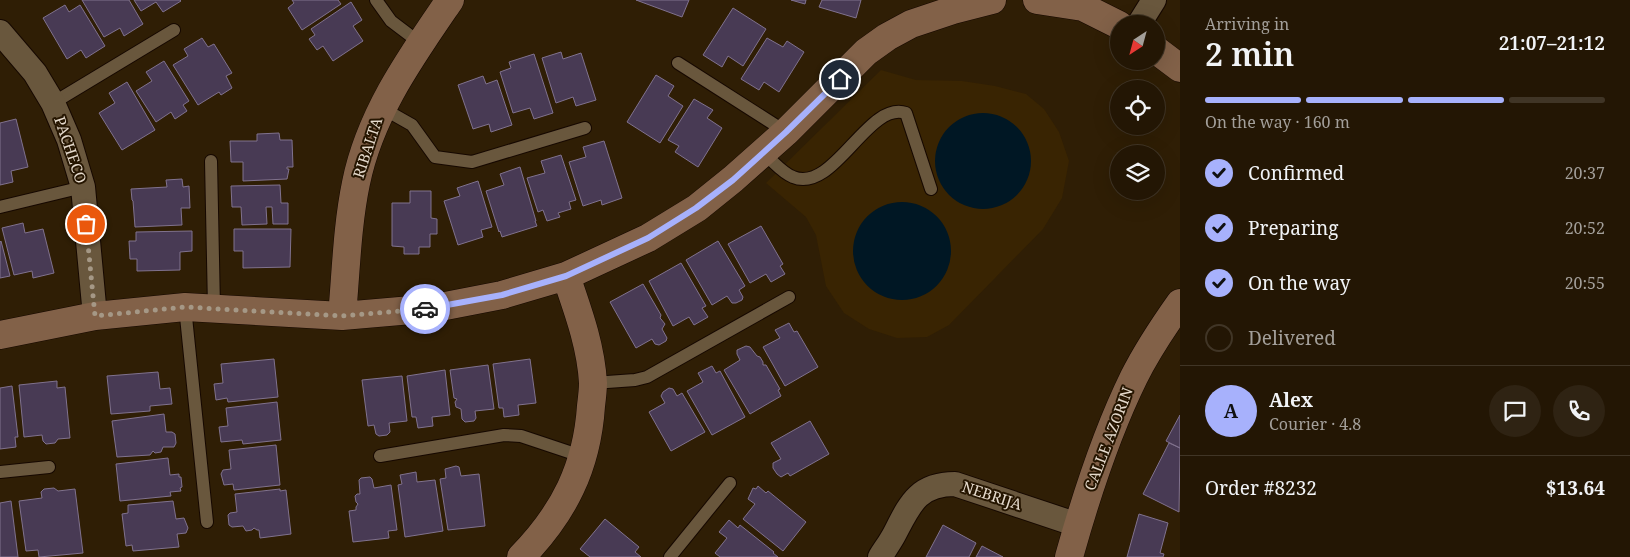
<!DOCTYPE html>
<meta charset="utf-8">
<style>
body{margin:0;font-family:"Noto Serif",serif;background:#2f2313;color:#f1f3f6;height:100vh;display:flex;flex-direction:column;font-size:19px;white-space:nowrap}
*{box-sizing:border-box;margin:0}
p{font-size:16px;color:#a39f9a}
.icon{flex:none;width:28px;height:28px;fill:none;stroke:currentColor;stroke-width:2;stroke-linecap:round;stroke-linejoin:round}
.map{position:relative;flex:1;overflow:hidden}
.sheet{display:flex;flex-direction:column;background:#231604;width:450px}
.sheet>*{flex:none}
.needle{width:32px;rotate:216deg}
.fabs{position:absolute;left:1110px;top:15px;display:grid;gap:10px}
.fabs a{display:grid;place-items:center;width:55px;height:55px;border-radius:50%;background:#231604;box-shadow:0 5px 20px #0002,0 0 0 1px #403526;font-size:25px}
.pin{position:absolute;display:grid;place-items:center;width:42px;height:42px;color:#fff;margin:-21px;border:2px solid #fff;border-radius:50%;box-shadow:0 1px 5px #0007}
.courier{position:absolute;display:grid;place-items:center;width:50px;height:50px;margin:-25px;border:4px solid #a7b1fc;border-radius:50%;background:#fff;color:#222;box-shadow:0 1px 6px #0007}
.head em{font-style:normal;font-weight:600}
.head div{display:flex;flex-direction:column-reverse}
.head{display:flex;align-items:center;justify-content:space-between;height:85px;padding:0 25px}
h1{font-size:32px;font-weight:600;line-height:38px}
.bar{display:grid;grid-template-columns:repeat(4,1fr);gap:8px 5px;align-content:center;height:60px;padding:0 25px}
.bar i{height:6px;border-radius:4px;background:#403526}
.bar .current{background:#a7b1fc}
.bar p{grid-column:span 4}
.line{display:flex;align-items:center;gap:12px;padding:0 25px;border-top:1px solid #403526}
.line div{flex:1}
.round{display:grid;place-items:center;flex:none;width:52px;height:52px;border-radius:26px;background:#2f2313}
ol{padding:0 25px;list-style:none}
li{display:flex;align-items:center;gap:15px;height:55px}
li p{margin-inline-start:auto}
li .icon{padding:5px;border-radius:50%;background:#a7b1fc;color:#111;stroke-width:4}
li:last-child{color:#a39f9a}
li i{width:28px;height:28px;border:2px solid #403526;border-radius:50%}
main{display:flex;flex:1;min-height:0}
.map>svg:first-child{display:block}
</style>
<main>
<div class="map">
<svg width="1180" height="557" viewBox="0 0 1180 557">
<rect width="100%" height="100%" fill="#2f1e05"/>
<path fill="#392402" d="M881,70l35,10 46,1 33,5 31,8 18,15 15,23 10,29 -7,37 -19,31 -94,96 -22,12 -30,1 -28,-9 -25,-16 -18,-27 -10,-51 -10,-18 -40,-34z"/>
<path fill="#001724" d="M935 161a48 48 0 1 1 96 0a48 48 0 1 1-96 0Z
M853 251a49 49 0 1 1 98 0a49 49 0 1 1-98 0Z"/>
<path fill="#483a54" stroke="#80728e" d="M82,0h47l14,24 -19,12 -4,-8 -16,9z
M134,0h46l1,1 -18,11 -7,-10 -15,9z
M292,0h46l3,4 -39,26 -14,-22 6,-5z
M636,0h53l-7,17z
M791,0h15l-1,4z
M822,0h39l-5,18 -37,-11z
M351,2l11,18 -9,6 10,15 -30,20 -10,-15 -6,4 -8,-11 6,-4 -4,-6z
M65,5l4,7 11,-7 25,41 -19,12 -5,-8 -14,9 -24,-41z
M733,8l33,21 -23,37 -15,-10 -6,11 -19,-12z
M202,38l6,9 6,-3 18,29 -6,3 6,12 -11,7 -2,-3 -21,13 -25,-40 15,-9 -4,-7z
M767,38l16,9 4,-6 17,11 -25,40 -15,-10 -5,8 -18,-11z
M561,52l2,7 18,-6 15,47 -20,6 -3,-9 -17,6 -14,-45z
M534,54l19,59 -19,6 -4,-11 -17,5 -13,-41 11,-4 -2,-6z
M164,61l25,40 -6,4 4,6 -12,8 -4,-7 -15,10 -20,-31 16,-10 -6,-9z
M656,75l18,11 -6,10 15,10 -23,37 -33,-21z
M483,76l3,8 11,-4 15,45 -21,7 -2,-8 -16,5 -15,-44z
M127,82l28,48 -33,20 -23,-37 16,-10 -6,-10z
M694,99l19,11 -6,8 15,10 -24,39 -23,-15 4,-6 -11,-6z
M16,119l12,48 -17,4 2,11 -13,3v-62z
M279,133l1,7h12l1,27h-6v2h2l-2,10 -44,2v-19h-12l-1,-21h27v-7z
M604,141l18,57 -20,7 -1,-5 -18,6 -14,-44 17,-5 -3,-10z
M561,155l15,45 -7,2 2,7 -13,4 2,4 -13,4 -4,-11 -5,2 -11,-34 18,-5 -4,-12z
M520,167l16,54h-1l2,5 -35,11 -2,-6 -1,1 -13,-41 18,-6 -4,-11z
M182,179l1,8 6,-1 1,22h-9l1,17 -47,2 -2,-26 -1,-1 -1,-11 36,-2 -1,-7z
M478,181l14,46 -11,3 2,7 -25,8 -14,-44 16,-5 -3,-8z
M280,185l1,18h7v21h-15l-1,-17h-6l1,17 -25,1 -1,-18h-9l-1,-21z
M410,191h21v27l6,1v15h-7v13h-11v7h-15v-7l-12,-1v-43h18z
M23,223l2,10 18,-4 11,44 -21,5 -1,-7 -18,4 -12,-47z
M761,226l22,38 -3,2 5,8 -14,8 -5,-8 -16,9 -22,-39z
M234,229h57l-1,38 -47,1v-17h-9z
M192,231v20l-12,1v18l-43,1v-12h-7l-1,-18h7v-9z
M1,241l9,35 -10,2v-36z
M718,241l27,45 -6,4 4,7 -1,3 -6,3h-4l-5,-7 -15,9 -26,-45z
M681,263l25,43 -4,2 6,9 -14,8 -5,-8 -16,9 -24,-45z
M643,284l18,31 -1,3 1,1 4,5 -3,5 5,9 -1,3 -7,4 -4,-1 -3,-5 -16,9 -26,-46z
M789,323l5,9 3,-1 21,36 -33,19 -22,-39 17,-9 -5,-8z
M746,346l4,1 7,9 3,1 3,5v3h3l14,24 -2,1 3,6 -31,18 -26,-44 16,-10 -3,-6v-4z
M274,359l4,38 -50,5 -1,-4 -11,2 -2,-16 9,-1 -2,-19z
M530,359l6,44 -18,2 1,10 -15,2 -1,-9h-4l-6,-44z
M488,365l6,44 -19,2 1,7 -2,3 -9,1 -3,-3 -1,-10 -5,-2 -1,-5 2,-3 -3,-1 -4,-28z
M712,366l4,7 4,-2 25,46 -33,18 -25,-44 16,-9 -5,-9z
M445,370l5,45 -18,2 1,9 -15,2 -2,-11h-4l-5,-41z
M158,372l2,17 10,-1 2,16 -22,2v5l-39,3 -4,-38z
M402,376l5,45 -18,2 1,9 -3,3 -8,1 -3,-2 -2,-9 -6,1 -6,-46z
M57,381v7l8,-1 5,51 -12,1 -3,4 -9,1 -3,-3 -1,-6 -18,2 -5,-52z
M12,386l6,51h-3l1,10 -16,2v-61z
M669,388l4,1 4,7 5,-3 23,39 -34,19 -22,-39 16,-9 -4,-7 2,-4z
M277,402l4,38 -38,4 -1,-4 -21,2 -2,-15 9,-1 -2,-18z
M164,414l2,18h6l3,2 1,9 -2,4h-11l-2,5 -6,1 -2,-2 -3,4 -33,2 -5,-36z
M1180,415v33l-14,-7z
M810,421l19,33 -39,22 -2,-3 -7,4 -4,-3 -4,-6v-5l8,-4 -10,-16z
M1169,443l11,5 -1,64 -36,-18z
M276,445l4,40 -46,5 -1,-6 -9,1 -3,-11 2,-4 8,-1 -2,-19z
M168,458l2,17 9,-1v3h2l1,10 -2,1 1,3 -11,1 1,4 -51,5 -4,-37z
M456,466l3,1 2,9 18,-2 6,52 -37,4 -8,-51 6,-1 -1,-9z
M416,472l1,10 18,-2 8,51 -38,6 -7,-52 4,-1 -2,-9z
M370,477l2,2 2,9 17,-3 6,45 -9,1 1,7 -36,4 -4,-31 7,-1v-3l2,-3 -2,-2 -1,-6 2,-2h3l-1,-14 2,-2z
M758,486l8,7 2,-2 38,31 -23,29 -40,-32 12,-15 -7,-5 5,-11 3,1z
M54,488l4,3 17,-2 8,64 -44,4 -1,-7 -12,1 -7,-50 23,-3 -1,-6 3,-3z
M280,489v2l6,-1 5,44 -31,4 -1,-8h-2l-3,-2 -2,2 -6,1 -3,-5 -11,1 -3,-2 -1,-10 2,-2 7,-1 -2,-18z
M11,501l7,56h-18v-54z
M173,501l3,18 8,-1 4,10 -2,5 -9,1 2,13 -46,4 -1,-6 -6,1 -4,-32 6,-1v-8z
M1139,514l29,9 -8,30 4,1 -1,3h-36z
M605,519l34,28 -4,5 6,5h-51l-10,-8z
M729,520l9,8 2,-3 34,27 -1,1 5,4h-58l-5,-4 12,-15 -8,-6z
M943,525l33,18 -7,14h-43z
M982,546l21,11h-27z"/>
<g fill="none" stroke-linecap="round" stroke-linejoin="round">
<defs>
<path id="lane" d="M376,0l15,21 29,22
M678,63l108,69
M53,103l121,-73
M382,108l30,17 23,32 37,5 113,-34
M763,153c9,7 19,20 30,24 41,17 75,-77 113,-64l25,76
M211,161l3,147
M0,207l83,-20
M185,307l22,215
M593,383l42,-3 12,-3 142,-80
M380,456l124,-21 17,1 63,21
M0,472l49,-5
M670,557l60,-74"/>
<path id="street" d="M1139,24l15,-24
M0,32l35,41 18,30 16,37 14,47 12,129
M880,557c5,-8 11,-16 15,-24 15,-29 23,-49 60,-49l123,41"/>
<path id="secondary" d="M1037,0l46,7 36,18
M1156,50l24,18
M342,316c4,-44 5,-90 14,-133 14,-69 55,-126 94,-183
M0,335l95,-19 90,-9 157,9 93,-8 67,-13 64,-19 82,-38 49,-30 36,-29 53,-47 80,-80 21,-15 24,-13 42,-14 39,-10
M521,557c43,-44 66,-90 70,-151 1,-8 2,-16 2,-23 -2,-37 -15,-72 -27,-107
M1069,557c17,-61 37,-123 65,-180 13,-26 29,-50 46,-74"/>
</defs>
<use href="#lane" stroke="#160800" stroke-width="14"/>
<use href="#street" stroke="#160800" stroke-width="26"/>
<use href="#secondary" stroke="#160800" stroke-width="29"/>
<use href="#lane" stroke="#69573d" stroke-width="12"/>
<use href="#street" stroke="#69573d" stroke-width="24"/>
<use href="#secondary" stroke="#826148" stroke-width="28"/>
</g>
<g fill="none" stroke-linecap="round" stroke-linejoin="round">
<path stroke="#a59886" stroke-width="5" stroke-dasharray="0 9" d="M86,224l9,92 90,-9 157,9 83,-7"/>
<path stroke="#a7b1fc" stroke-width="6" d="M425,309l77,-14 64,-19 82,-38 48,-30 37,-28 53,-48 54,-53"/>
</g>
<g text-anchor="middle" stroke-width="4" stroke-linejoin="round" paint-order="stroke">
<g font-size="15" fill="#e5dacc" stroke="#251500">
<text transform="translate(368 148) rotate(-72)" y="5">RIBALTA</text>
<text transform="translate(70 150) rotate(71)" y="5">PACHECO</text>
<text transform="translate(1109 439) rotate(-69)" y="5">CALLE AZORIN</text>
<text transform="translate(992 496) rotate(18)" y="5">NEBRIJA</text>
</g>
</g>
</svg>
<div class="fabs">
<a><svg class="needle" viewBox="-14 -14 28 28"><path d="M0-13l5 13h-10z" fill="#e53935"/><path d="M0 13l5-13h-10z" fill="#a39f9a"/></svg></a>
<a><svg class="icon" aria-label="locate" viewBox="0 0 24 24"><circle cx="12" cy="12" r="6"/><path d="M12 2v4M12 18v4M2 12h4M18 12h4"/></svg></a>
<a><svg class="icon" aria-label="layers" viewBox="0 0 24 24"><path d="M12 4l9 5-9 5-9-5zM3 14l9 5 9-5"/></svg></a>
</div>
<div class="pin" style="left:86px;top:224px;background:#ea580c"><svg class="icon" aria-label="bag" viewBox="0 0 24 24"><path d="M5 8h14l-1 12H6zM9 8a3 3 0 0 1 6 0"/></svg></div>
<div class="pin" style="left:840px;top:79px;background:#1f2937"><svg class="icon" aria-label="home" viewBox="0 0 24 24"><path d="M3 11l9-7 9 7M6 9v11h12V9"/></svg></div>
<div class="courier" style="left:425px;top:309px"><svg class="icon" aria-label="car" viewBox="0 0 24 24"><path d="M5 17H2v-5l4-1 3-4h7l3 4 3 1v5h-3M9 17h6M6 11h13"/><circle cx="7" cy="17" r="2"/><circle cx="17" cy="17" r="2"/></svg></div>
</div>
<section class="sheet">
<div class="head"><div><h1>2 min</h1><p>Arriving in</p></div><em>21:07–21:12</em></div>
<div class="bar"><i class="current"></i><i class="current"></i><i class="current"></i><i></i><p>On the way · 160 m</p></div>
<ol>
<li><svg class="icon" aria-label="check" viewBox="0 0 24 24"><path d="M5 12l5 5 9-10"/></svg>Confirmed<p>20:37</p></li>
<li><svg class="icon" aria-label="check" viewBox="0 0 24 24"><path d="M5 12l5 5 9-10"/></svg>Preparing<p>20:52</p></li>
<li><svg class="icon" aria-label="check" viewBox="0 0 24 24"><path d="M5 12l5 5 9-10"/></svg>On the way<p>20:55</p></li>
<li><i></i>Delivered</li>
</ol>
<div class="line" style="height:90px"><b class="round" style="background:#a7b1fc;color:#111">A</b><div><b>Alex</b><p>Courier · 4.8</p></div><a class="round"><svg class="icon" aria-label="chat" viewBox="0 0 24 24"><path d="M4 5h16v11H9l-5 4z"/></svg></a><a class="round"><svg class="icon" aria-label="phone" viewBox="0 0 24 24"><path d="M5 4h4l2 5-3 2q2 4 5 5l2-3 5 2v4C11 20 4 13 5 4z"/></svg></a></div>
<div class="line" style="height:65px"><div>Order #8232</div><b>$13.64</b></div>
</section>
</main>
